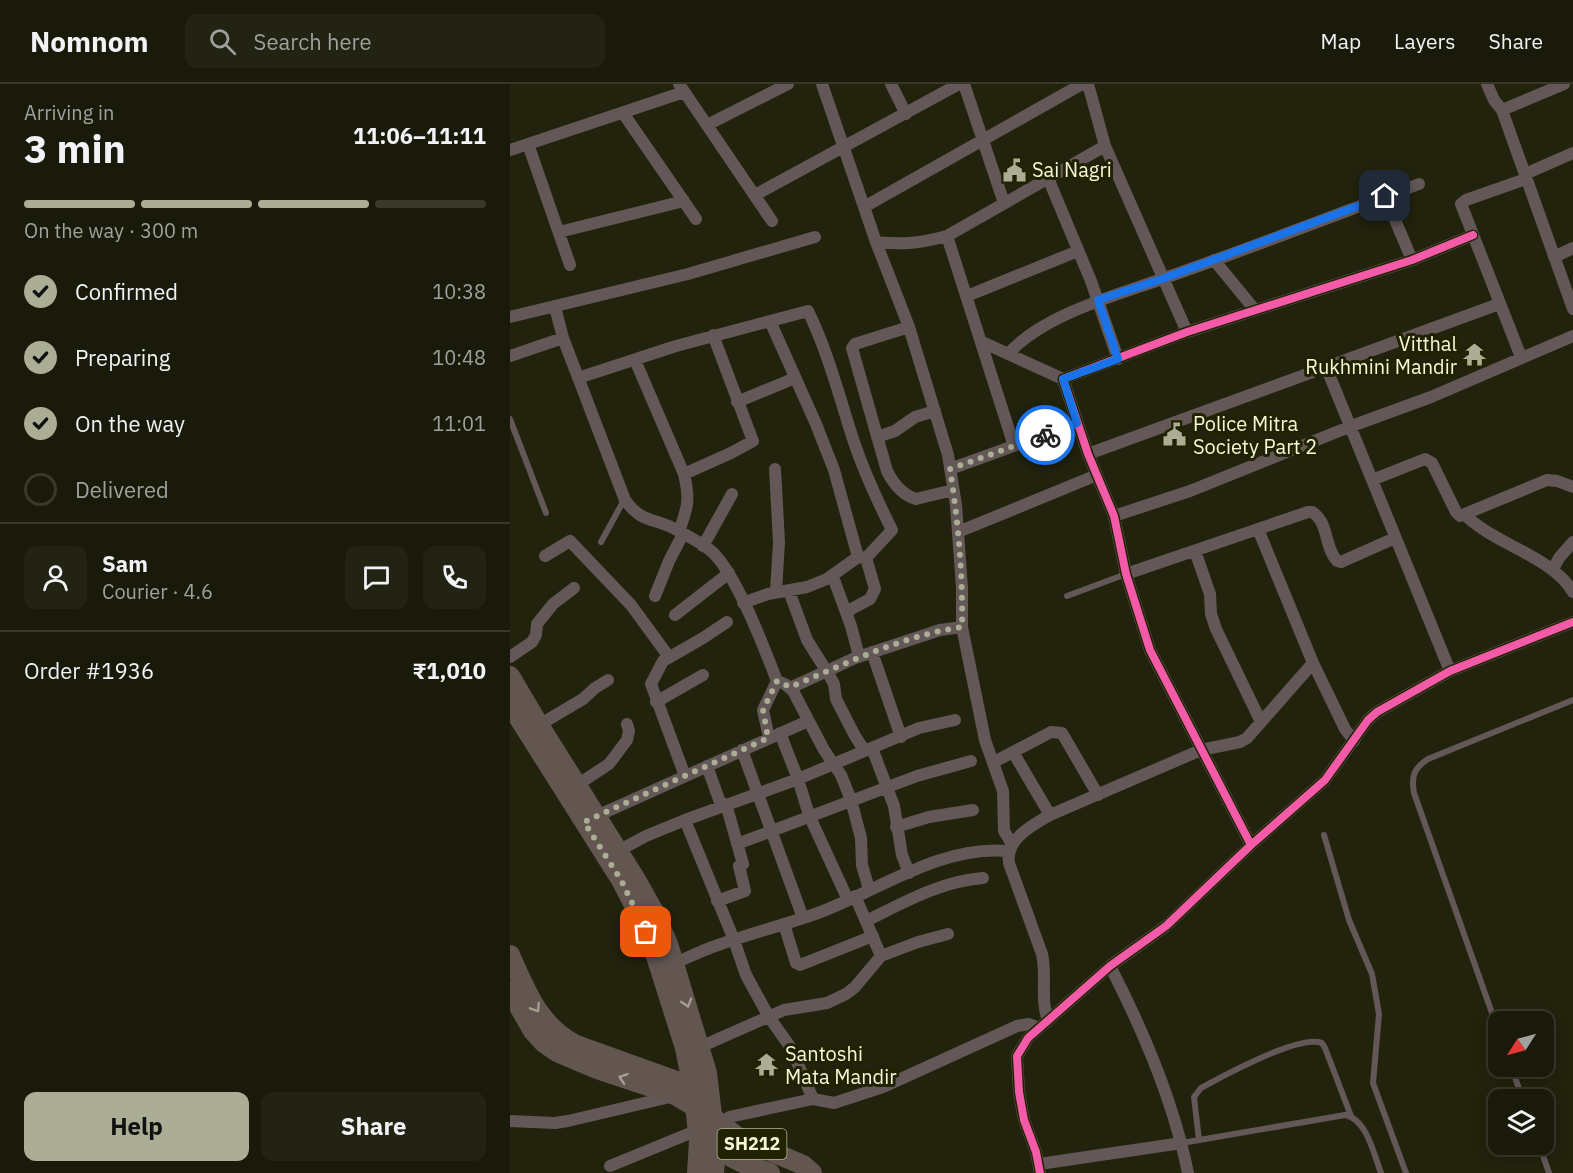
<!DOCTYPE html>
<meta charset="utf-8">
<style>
body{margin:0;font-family:"IBM Plex Sans",sans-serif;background:#232313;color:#f1f3f6;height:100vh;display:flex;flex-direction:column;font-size:22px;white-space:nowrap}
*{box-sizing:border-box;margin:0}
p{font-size:20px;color:#9fa19c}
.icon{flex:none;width:33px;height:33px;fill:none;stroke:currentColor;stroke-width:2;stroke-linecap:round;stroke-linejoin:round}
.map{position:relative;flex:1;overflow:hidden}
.sheet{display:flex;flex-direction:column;background:#1a1a0a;width:510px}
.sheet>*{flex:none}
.needle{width:39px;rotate:234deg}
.fabs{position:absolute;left:978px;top:927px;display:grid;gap:12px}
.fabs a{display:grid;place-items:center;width:66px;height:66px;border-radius:12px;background:#1a1a0a;box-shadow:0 3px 15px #0003,0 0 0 2px #38382b;font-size:30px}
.pin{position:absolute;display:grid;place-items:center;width:51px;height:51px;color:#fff;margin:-26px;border-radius:12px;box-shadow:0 3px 9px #0006}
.courier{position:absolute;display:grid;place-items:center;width:60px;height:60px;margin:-30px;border:4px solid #1a73e8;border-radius:50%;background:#fff;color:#222;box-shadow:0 2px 8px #0007}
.headline em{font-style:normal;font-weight:700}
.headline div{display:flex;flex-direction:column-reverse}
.headline{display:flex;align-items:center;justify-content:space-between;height:102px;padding:0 24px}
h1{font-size:39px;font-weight:700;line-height:45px}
.bar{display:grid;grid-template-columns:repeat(4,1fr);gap:9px 6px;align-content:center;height:72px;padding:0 24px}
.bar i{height:8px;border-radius:4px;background:#38382b}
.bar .current{background:#abad94}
.bar p{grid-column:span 4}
.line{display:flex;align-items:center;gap:15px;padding:0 24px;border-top:2px solid #38382b}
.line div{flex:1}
.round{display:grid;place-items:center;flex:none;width:63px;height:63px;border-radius:12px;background:#232313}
ol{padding:0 24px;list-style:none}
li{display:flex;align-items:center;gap:18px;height:66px}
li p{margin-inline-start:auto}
li .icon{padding:6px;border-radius:50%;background:#abad94;color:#111;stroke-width:4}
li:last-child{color:#9fa19c}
li i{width:33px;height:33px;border:3px solid #38382b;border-radius:50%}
.primary-button{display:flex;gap:12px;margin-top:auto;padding:12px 24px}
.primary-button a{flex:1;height:69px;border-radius:12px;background:#abad94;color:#111;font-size:24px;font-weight:700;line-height:69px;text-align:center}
.primary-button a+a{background:#232313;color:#f1f3f6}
header{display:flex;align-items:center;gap:36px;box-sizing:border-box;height:84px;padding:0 30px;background:#1a1a0a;border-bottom:2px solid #38382b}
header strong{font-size:28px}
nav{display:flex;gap:33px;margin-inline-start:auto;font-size:21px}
.search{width:420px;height:54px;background:#232313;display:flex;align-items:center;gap:15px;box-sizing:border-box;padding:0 21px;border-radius:12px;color:#9fa19c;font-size:22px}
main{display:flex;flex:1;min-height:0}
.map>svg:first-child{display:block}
</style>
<header>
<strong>Nomnom</strong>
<div class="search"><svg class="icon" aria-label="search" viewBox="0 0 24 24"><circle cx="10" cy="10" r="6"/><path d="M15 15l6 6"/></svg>Search here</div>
<nav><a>Map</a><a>Layers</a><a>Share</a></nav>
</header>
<main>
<section class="sheet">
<div class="headline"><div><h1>3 min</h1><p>Arriving in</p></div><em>11:06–11:11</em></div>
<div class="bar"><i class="current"></i><i class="current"></i><i class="current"></i><i></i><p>On the way · 300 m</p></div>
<ol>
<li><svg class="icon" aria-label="check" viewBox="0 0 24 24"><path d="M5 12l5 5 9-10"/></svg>Confirmed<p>10:38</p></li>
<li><svg class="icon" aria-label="check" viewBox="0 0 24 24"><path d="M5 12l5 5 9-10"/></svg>Preparing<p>10:48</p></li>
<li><svg class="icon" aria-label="check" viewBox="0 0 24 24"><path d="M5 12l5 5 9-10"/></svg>On the way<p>11:01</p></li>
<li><i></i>Delivered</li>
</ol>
<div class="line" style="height:108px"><a class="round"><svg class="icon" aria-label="person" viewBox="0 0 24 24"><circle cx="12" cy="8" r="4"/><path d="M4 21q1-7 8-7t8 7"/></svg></a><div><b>Sam</b><p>Courier · 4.6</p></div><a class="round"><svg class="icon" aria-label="chat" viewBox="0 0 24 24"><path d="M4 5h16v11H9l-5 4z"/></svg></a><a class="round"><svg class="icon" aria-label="phone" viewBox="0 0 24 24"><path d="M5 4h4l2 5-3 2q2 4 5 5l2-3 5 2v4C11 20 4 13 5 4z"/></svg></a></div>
<div class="line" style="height:78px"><div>Order #1936</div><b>₹1,010</b></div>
<div class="primary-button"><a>Help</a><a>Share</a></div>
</section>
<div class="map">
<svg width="1063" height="1089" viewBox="0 0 1063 1089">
<rect width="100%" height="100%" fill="#22230d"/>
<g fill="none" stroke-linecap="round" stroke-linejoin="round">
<path stroke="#635857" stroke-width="6" d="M0,335l36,94
M91,458l23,-42
M557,512l59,-22
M814,751l25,85 23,54 7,40 -6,69 33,90
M988,946l-84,-237c-3,-17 0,-25 14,-34l145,-59
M1001,982l12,34
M689,1056l-5,-43 7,-9c22,-12 98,-54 121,-45l3,5 26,68
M672,1059l163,-28c22,4 29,40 36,58
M1029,1060l10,29"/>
<path stroke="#635857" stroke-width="12" d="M169,0l93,137
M312,0l54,158 33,85 39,128 8,50 6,83v39l23,113 18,51 1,40 8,13
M381,0l15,30
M454,0l40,119
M578,0l17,62 82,186
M977,0l7,16 8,10
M1054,0l-62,26 71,199
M113,29l73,106
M197,41l81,-41
M18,60l42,121
M0,66l174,-58
M1015,90l48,-21
M538,94l43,103 27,78
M245,111l204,-111
M875,112l27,64
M354,123l218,-123
M49,148l125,-31
M437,152l67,210
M366,158c26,3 45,1 71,-6l158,-90
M1044,173l19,-9
M704,176l41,50
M457,212l111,-45
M45,223l8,31 62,162c18,24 27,17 50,29 11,6 25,13 35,21 25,20 55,100 67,131l-14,29 6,28
M0,233l178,-43 127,-37
M260,237l46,103 18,46 24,87
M399,243l-54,17 -3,4 35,123c6,12 16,24 29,28l37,-9
M472,258l81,37
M498,270c35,-39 106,-58 154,-75 86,-30 171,-63 257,-95
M0,272l53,-18
M1011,273l-60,-153 5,-4 60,-21
M125,276l49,114c6,25 4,33 -5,57
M816,283l124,304
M68,294l98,-32 132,-35c21,43 32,89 47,134 10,29 23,57 37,85l-26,28 -8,-1 -31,22 -20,8 -39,7 -25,9
M227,318l58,-24
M367,353l18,-6 20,-14 20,-6
M578,370l411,-150
M265,385l4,73 -3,50
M440,385l127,-46
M174,390l47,-21 22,-12 -40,-106
M862,396l53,-21 7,4 24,49 4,4 87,-36 10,1 16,6
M955,431c31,30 86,41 108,77
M604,432l76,-25 159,-64 82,-30 142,-61
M748,445l55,134 32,66 9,12
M448,448l139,-57
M193,462l29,-52
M685,467l15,43 1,20 5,15 45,93
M35,472l25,-15 61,64 38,52
M1043,485l6,-11 14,-16
M616,490l182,-62h4c17,10 12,35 25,49l4,1 54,-24
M323,493l18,49 8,30
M279,507l18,49 22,35 5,9 2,15 19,37 9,14
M145,512l14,-35 14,-27
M336,528l24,-13 5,-10 -9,-31
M165,531l54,-42
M362,568l29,85
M0,573l22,-15 4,-7 1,-11 16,-20 21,-16
M267,597l8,3 8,7 31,59 17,25 10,25 10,38 1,27 7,24
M280,604l65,-30 85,-28 22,-3
M146,618l47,-27
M29,641l44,-26 12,-11 13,-8
M270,649l18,46 11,36 39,85
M362,664l22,58 8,49 7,18
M232,666l61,168
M503,668l37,63
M484,678l57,-30 11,1 36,62
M197,682l14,39
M175,692l-34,-92 12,-23 40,-23 24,-16
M67,701l32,-21 18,-24 2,-9 -2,-7
M80,735l218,-98
M175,736l49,120 12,35 23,42 22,31 22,51 21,4 49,-16 134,-61 12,-2 10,4
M386,743l33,-10 44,-7
M227,760l180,-68 54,-15
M741,761l-101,-195 -24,-76 -12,-58 -26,-62 -25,-75 124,-47 225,-72 61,-25
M108,767l28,-15 39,-16 113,-41 121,-51 36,-8
M345,812l26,60
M207,817l28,-10 -6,-25 4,-2 -17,-60
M356,837c37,-18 75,-40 117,-43
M274,840l12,39 4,2 73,-29
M165,879c14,-6 28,-13 43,-18 33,-12 67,-20 100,-32 62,-23 122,-68 190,-62
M600,882c32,62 64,138 78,207
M538,936c-8,-21 -1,-44 -6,-66l-33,-91c-4,-23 23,-38 41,-48l151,-65 39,-8 7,-4 66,-75
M190,963l84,-37 43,-7 19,-9 9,-7 26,-31 37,-14 30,-8
M219,1033l84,-18
M0,1037l45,2 13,-2 106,-25
M529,1080l143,-21
M100,1082l83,-34
M530,1089l-4,-21 -12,-32 -5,-28 -2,-36 11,-18 82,-72 56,-40 85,-81 74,-65 43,-60 9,-8 73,-41 123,-49"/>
<path stroke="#635651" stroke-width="20" d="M0,592l29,49 96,153 19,34 14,32 39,129 9,76 -2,24
M0,620l111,176 16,31 18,42 30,95 8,40 6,53 -2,32
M0,871c17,37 28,70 66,90l128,46
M0,907l23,40 11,12 13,9 40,17 78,26 36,21 28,22 64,27 9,8
M197,1061l38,19 25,9"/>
<defs>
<path id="cycleway" d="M741,761l-101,-195 -24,-76 -12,-58 -26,-62 -25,-75 124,-47 225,-72 61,-25
M530,1089l-4,-21 -12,-32 -5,-28 -2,-36 11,-18 82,-72 56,-40 85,-81 74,-65 43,-60 9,-8 73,-41 123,-49"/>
</defs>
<use href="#cycleway" stroke="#212200" stroke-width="11"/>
<use href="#cycleway" stroke="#f35aa7" stroke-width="8"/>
</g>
<defs><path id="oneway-chevron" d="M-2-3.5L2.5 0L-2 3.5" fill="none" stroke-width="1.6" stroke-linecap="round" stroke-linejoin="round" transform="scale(1.5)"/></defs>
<g stroke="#a59f90">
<use href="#oneway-chevron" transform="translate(177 919) rotate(73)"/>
<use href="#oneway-chevron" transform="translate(26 924) rotate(57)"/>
<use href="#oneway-chevron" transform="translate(113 994) rotate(-161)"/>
</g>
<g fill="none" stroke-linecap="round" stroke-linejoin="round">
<path stroke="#abad94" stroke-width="6" stroke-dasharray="0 10.8" d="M136,848l-25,-52 -37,-58 184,-84 -5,-28 14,-29 13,6c56,-23 111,-51 172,-60 1,-53 -4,-106 -12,-158l95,-34"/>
<path stroke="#1a73e8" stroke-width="8" d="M535,351l32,-12 -14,-44 55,-20 -20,-59 64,-21 223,-83"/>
</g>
<defs>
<symbol id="civic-bare" viewBox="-9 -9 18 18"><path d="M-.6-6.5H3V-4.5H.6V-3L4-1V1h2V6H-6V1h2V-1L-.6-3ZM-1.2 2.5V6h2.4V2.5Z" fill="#abad94" stroke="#212200" stroke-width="2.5" paint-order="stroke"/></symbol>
<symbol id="temple-bare" viewBox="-9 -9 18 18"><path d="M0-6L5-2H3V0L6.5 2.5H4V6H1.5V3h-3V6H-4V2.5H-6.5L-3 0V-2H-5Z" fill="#abad94" stroke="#212200" stroke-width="2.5" paint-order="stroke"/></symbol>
</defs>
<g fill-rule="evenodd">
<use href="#civic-bare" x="488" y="70" width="33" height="33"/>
<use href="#temple-bare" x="948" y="254" width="33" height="33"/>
<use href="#civic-bare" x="648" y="334" width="33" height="33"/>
<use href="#temple-bare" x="240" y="964" width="33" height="33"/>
</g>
<g text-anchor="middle" stroke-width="6" stroke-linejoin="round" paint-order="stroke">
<rect fill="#212200" stroke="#b5b89a" stroke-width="1.5" x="207.5" y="1045" width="69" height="30" rx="4.5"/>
<g font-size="18" font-weight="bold" fill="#f5f8dc">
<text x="242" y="1066">SH212</text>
</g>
<g font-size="20" fill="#f5f8dc" stroke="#212200" text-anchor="start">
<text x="522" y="93">Sai Nagri</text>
<text x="947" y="267" text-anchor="end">Vitthal<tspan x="947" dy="23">Rukhmini Mandir</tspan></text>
<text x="683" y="347">Police Mitra<tspan x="683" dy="23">Society Part 2</tspan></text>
<text x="275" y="977">Santoshi<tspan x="275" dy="23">Mata Mandir</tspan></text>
</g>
</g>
</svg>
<div class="fabs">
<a><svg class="needle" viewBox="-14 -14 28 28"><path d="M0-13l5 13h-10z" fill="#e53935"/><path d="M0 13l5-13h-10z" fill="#9fa19c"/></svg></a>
<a><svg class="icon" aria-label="layers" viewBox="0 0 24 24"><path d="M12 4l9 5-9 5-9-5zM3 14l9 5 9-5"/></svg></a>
</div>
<div class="pin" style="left:136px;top:848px;background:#ea580c"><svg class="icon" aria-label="bag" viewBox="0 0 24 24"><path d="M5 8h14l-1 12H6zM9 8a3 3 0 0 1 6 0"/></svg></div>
<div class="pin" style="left:875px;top:112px;background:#1f2937"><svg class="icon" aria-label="home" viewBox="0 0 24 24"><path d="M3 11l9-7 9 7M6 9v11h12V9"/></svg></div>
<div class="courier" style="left:535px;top:351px"><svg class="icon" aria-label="bike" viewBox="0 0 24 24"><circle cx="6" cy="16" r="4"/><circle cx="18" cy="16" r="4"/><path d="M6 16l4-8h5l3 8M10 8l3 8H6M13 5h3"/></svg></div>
</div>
</main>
